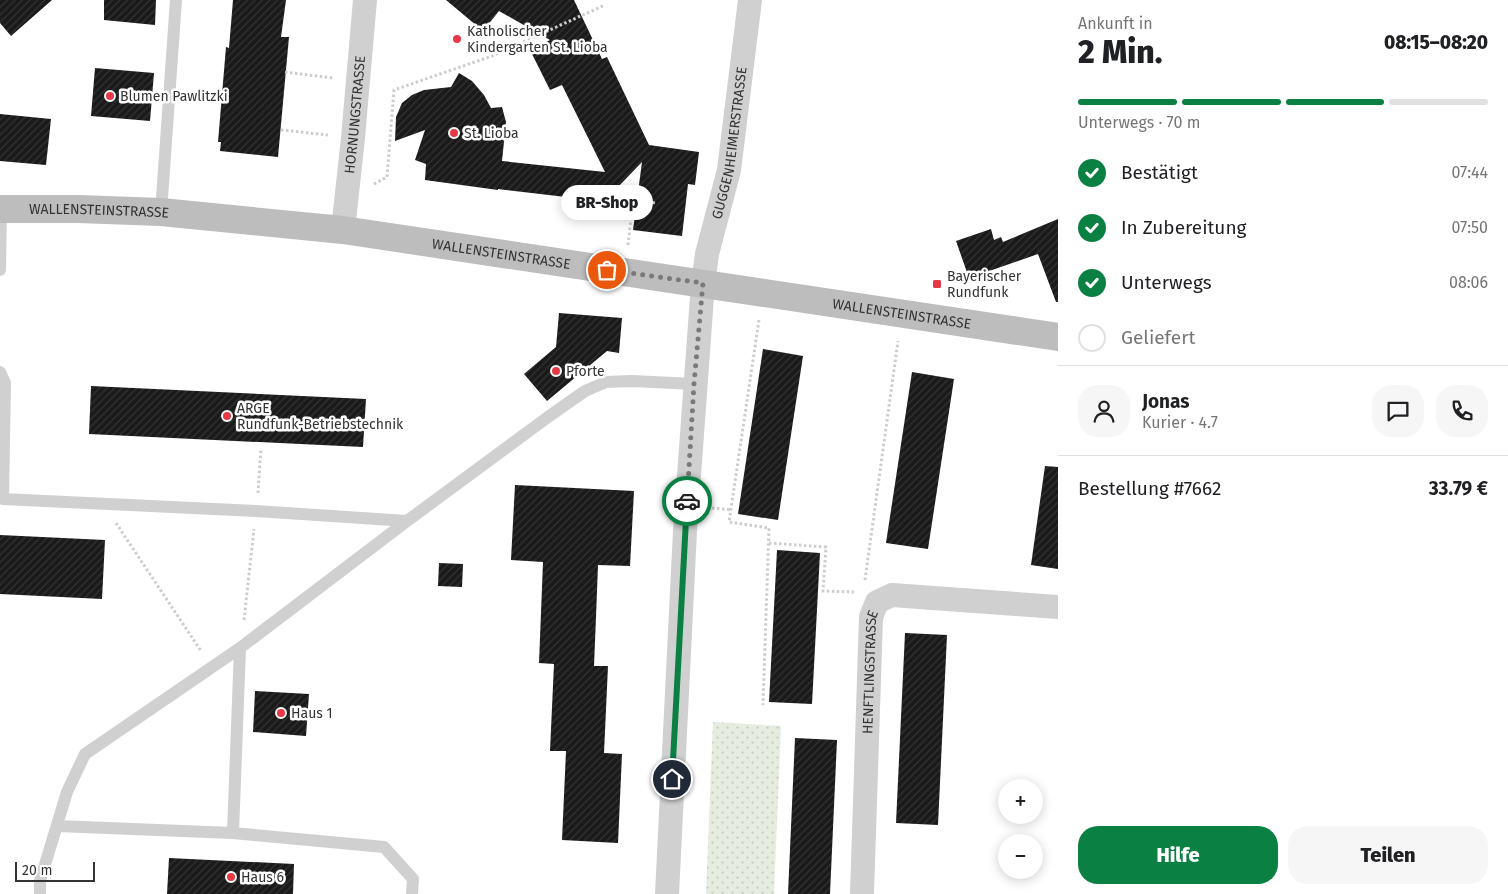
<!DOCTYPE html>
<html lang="de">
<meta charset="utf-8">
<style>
body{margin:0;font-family:"Fira Sans",sans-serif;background:#f6f6f6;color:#202124;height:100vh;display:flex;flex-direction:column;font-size:19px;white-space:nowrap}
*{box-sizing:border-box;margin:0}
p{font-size:16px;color:#757577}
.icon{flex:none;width:28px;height:28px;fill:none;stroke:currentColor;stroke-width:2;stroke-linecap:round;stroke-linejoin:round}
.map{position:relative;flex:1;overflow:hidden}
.sheet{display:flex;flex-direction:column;background:#fff;width:450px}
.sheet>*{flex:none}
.buttons{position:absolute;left:998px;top:779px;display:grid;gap:10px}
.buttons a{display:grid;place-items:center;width:45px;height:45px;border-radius:50%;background:#fff;box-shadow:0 2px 12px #0003;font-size:25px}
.scale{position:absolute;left:15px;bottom:12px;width:80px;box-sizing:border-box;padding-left:5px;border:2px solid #333;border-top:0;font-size:14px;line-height:18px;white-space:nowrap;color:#333;-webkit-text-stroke:4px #fff;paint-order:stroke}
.pin{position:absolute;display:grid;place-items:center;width:42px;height:42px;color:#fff;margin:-21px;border:2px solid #fff;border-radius:50%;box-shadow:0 1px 5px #0007}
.courier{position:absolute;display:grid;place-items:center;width:50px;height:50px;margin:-25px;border:4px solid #0b8043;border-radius:50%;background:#fff;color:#222;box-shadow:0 1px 6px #0007}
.bubble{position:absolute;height:35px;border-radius:18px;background:#fff;box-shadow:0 2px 12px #0003;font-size:16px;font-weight:800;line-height:35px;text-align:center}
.headline em{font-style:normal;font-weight:800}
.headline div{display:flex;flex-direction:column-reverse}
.headline{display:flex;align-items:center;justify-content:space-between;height:85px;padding:0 20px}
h1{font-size:32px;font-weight:800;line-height:38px}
.bar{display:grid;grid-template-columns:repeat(4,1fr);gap:8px 5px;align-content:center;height:60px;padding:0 20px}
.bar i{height:6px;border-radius:4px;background:#e0e0e0}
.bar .on{background:#0b8043}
.bar p{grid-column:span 4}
.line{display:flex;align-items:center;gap:12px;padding:0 20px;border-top:1px solid #e0e0e0}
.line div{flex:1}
.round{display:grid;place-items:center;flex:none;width:52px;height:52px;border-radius:20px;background:#f6f6f6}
ol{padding:0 20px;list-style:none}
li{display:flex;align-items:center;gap:15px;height:55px}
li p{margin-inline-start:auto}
li .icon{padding:5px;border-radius:50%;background:#0b8043;color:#fff;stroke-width:4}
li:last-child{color:#757577}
li i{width:28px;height:28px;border:2px solid #e0e0e0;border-radius:50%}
.cta{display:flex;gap:10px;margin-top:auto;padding:10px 20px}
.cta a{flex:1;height:58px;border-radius:20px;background:#0b8043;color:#fff;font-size:20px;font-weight:800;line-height:58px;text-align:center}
.cta a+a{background:#f6f6f6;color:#202124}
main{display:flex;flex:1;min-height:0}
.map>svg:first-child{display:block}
</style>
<main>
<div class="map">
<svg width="1058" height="894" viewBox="0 0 1058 894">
<defs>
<pattern id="park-dots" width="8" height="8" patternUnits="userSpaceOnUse" patternTransform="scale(1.25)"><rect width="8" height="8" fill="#e6ecdf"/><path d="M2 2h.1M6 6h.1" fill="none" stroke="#c6cbc0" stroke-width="1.8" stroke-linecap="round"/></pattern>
<pattern id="building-hatch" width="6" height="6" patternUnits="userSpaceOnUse" patternTransform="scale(1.25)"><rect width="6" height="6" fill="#1a1a1a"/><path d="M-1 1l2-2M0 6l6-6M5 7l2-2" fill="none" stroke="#333"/></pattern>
</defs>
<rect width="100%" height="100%" fill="#fff"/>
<path fill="url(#park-dots)" d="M713,722l68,4 -7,168h-68z"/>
<path fill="url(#building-hatch)" d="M0,0h52l-41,36 -11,-13z
M104,0h52l-1,25 -51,-5z
M233,0h53l-5,37h8l-11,120 -58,-6 1,-9h-3l8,-95 3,1z
M446,0h128l28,59 5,-2 42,88 50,7 -4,33 -7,-1 -6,52 -49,-6 9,-68 -48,50 -11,-13 -85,-10v1l-73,-10 1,-16 -11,-4 10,-30 -30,11 1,-24 6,-14 10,-8 12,-5 27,-3 8,-14 13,8 12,14 7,13 11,-1 4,15 -4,39 103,11 -43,-87 -12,5 -20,-40 20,-10 -51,-29 -16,20z
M95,68l59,5 -4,48 -59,-5z
M0,114l51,5 -5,46 -46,-4z
M1058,219v83h-2l-18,-48 -69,24 -13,-37 35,-12 3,11 7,-3 2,5z
M559,313l63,5 -3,35 -12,-2 -60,50 -23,-27 32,-27z
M763,349l40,7 -25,164 -40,-6z
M912,372l42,7 -26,170 -42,-6z
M91,386l275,13 -3,48 -274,-13z
M1045,466l13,1v102l-27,-4z
M515,485l119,6 -4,75 -32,-1 -2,52 -2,49h14l-4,87 18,1 -4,89 -56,-3 4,-89h-16l4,-87 -15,-1 4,-101 -32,-2z
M0,535l105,5 -3,59 -102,-5z
M777,550l43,3 -8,151 -43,-2z
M439,563l24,1 -1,23 -24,-1z
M905,633l42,2 -9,190 -42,-2z
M255,691l54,3 -3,42 -53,-4z
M795,738l42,2 -7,154h-42z
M169,858l125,6 -1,30h-126z"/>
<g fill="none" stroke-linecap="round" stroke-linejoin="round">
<path stroke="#cdcdcd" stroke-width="3" stroke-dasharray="2.5 2.5" stroke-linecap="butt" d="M285,72l48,6
M281,130l47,5
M374,184l13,-7 7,-87 98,-34 113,-51
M628,245l5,-45 23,3
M759,320l-30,202 40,6 -6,177
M258,493l3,-45
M712,508l19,2
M116,523l85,128
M769,543l57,4 -3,44 31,1
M865,580l33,-239
M244,620l10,-91"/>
<path stroke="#d0d0d0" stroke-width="12" d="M161,212l15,-212
M0,270l1,-61
M0,372l5,11 -2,116 253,12 151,10
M57,826l176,7 151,14 29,32 -1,15
M233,833l7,-185
M40,894v-13l27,-89 18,-38 155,-106 167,-127 141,-104 37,-26 21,-9 26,-1 62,3"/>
<g stroke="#d0d0d0" stroke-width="24">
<path id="s1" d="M343,230l10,-92 12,-138"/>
<path id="s2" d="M667,894l18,-363 18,-248 4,-29 22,-84 21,-170"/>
<path id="s3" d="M862,894l9,-277 6,-15 15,-7 166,12"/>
</g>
<path stroke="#bdbdbd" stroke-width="28" id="s4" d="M0,209h78l83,3 182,18 715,107"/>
</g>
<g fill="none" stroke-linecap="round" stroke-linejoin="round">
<path stroke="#7a7a7a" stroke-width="5" stroke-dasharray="0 9" d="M607,270l96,13 -9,101 -7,117"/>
<path stroke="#0b8043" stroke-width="6" d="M672,779l15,-278"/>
</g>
<g fill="#e63946" stroke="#fff" stroke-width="2">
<circle cx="457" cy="39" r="5"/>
<circle cx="110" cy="96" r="5"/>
<circle cx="454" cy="133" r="5"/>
<rect x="932" y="279" width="10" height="10" rx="2.5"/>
<circle cx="556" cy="371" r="5"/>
<circle cx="227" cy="416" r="5"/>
<circle cx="281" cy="713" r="5"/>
<circle cx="231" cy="877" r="5"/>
</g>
<g text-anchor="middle" stroke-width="5" stroke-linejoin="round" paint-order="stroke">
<g font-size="14" fill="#333" stroke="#fff" text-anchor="start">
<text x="467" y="36">Katholischer<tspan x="467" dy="16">Kindergarten St. Lioba</tspan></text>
<text x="120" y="101">Blumen Pawlitzki</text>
<text x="464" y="138">St. Lioba</text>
<text x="947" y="281">Bayerischer<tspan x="947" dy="16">Rundfunk</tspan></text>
<text x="566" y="376">Pforte</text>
<text x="237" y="413">ARGE<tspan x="237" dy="16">Rundfunk-Betriebstechnik</tspan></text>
<text x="291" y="718">Haus 1</text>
<text x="241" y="882">Haus 6</text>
</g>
<g font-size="14" fill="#333" stroke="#fff">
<text dy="5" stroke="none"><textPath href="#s1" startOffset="116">HORNUNGSTRASSE</textPath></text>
<text dy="5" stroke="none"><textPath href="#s2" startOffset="755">GUGGENHEIMERSTRASSE</textPath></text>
<text dy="5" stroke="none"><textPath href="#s4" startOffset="99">WALLENSTEINSTRASSE</textPath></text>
<text dy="5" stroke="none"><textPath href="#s4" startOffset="504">WALLENSTEINSTRASSE</textPath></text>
<text dy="5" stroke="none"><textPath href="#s4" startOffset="909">WALLENSTEINSTRASSE</textPath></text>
<text dy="5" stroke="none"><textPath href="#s3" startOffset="222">HENFTLINGSTRASSE</textPath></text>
</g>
</g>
</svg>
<div class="buttons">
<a>+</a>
<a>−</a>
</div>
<div class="scale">20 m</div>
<div class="pin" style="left:607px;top:270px;background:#ea580c"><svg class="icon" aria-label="bag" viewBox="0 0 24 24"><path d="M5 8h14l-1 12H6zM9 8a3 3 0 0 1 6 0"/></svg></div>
<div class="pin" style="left:672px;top:779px;background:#1f2937"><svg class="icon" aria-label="home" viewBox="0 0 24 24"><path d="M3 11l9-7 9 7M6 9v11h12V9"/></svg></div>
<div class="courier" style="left:687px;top:501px"><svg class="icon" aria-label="car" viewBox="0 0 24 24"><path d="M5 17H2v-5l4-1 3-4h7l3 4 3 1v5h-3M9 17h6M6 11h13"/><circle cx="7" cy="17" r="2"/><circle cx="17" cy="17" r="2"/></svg></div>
<div class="bubble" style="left:561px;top:185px;width:92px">BR-Shop</div>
</div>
<section class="sheet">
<div class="headline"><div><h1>2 Min.</h1><p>Ankunft in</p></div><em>08:15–08:20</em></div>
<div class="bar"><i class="on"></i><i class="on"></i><i class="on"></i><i></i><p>Unterwegs · 70 m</p></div>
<ol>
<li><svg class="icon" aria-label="check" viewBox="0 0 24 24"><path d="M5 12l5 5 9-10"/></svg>Bestätigt<p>07:44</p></li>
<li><svg class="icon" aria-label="check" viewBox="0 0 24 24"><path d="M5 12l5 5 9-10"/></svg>In Zubereitung<p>07:50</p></li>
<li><svg class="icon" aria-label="check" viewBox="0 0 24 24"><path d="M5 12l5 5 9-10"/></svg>Unterwegs<p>08:06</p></li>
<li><i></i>Geliefert</li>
</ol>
<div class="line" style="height:90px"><a class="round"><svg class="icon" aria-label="person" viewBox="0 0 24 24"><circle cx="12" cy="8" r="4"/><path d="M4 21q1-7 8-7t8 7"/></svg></a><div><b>Jonas</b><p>Kurier · 4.7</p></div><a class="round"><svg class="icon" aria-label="chat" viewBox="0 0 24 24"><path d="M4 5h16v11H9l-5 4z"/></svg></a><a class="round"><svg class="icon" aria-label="phone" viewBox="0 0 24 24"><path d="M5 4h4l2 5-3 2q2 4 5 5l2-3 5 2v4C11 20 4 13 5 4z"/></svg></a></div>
<div class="line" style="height:65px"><div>Bestellung #7662</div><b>33.79 €</b></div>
<div class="cta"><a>Hilfe</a><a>Teilen</a></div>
</section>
</main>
